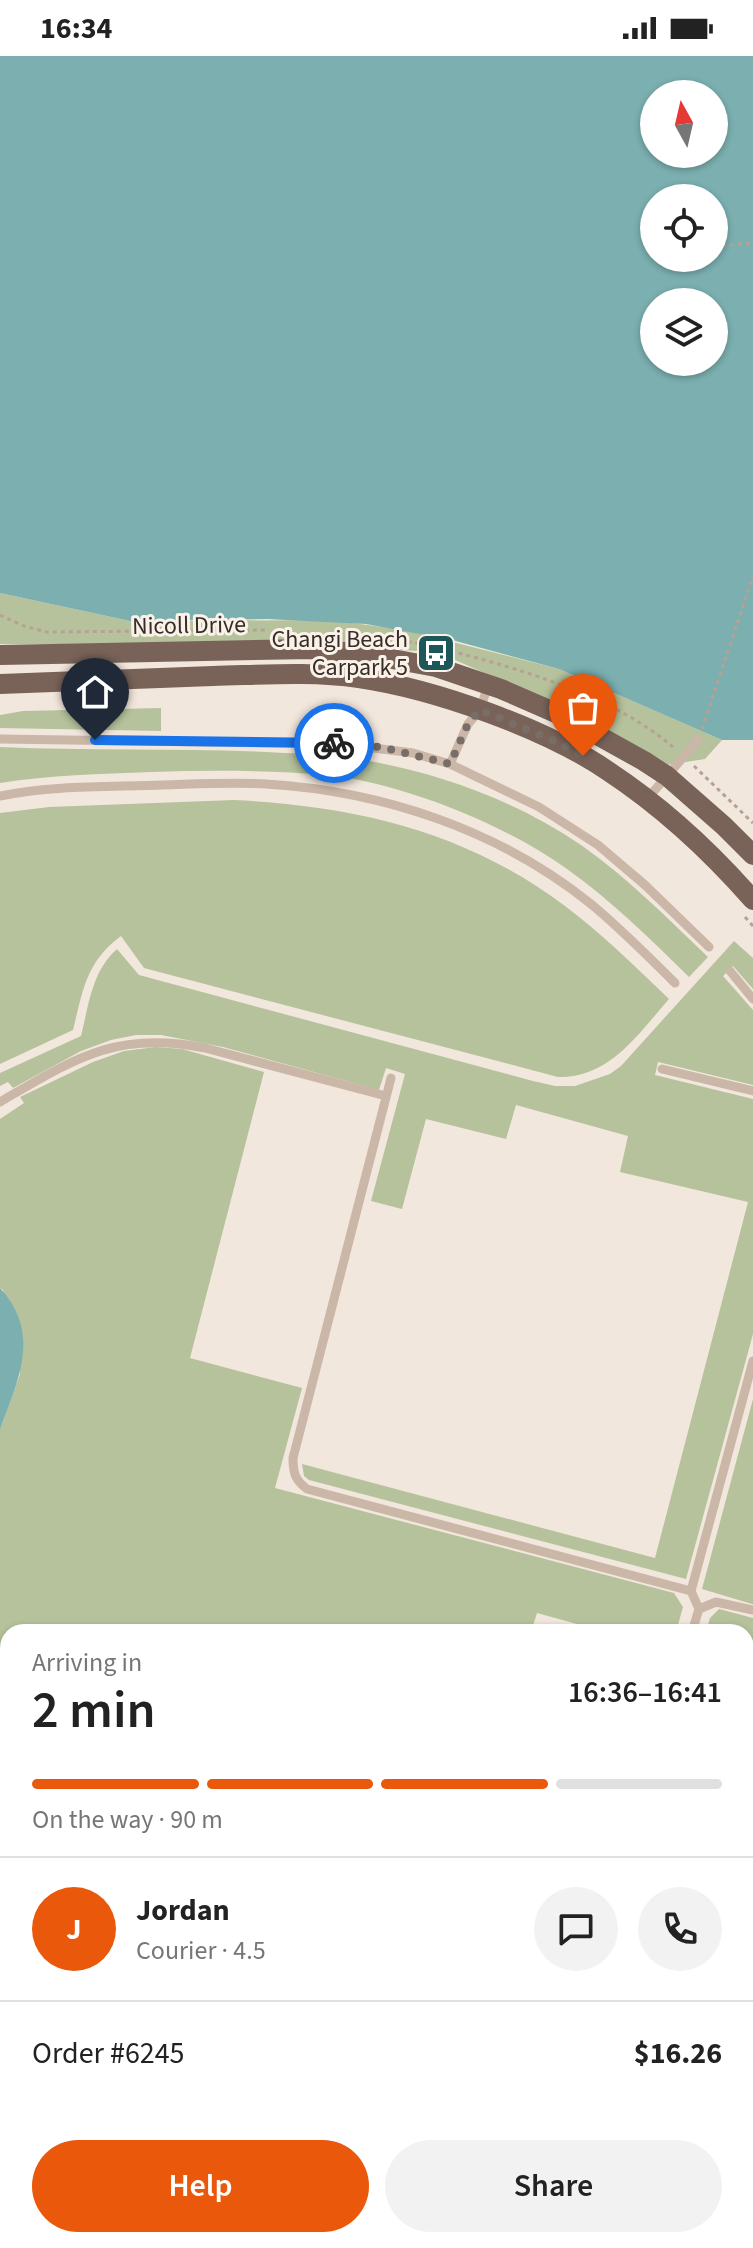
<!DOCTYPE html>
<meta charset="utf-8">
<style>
body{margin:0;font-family:"Source Sans 3",sans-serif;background:#f2f2f2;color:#222;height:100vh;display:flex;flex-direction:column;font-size:30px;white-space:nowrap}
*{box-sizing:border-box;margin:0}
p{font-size:26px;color:#767676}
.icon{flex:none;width:44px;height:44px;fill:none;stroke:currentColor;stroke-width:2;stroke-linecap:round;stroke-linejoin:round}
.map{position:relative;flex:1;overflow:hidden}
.panel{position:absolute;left:0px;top:1568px;width:754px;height:624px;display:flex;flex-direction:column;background:#fff;border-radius:24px 24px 0 0;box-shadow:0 2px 6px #0004}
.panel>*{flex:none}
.needle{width:52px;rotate:352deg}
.controls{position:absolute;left:640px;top:24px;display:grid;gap:16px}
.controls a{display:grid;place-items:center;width:88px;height:88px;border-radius:50%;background:#fff;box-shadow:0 2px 6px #0004;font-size:40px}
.pin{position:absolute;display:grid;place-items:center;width:68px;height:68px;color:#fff;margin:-82px -34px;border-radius:50% 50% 50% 0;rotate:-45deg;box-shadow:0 0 8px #0007}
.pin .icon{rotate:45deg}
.courier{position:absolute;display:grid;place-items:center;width:80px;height:80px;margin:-40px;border:6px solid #1a73e8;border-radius:50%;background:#fff;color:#222;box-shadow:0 2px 10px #0007}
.overview em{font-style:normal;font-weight:600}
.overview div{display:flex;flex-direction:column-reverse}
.overview{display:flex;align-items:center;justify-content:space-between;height:136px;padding:0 32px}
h1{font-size:52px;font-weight:600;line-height:60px}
.bar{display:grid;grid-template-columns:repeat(4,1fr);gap:12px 8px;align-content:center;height:96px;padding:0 32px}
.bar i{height:10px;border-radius:6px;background:#e0e0e0}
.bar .selected{background:#ea580c}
.bar p{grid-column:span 4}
.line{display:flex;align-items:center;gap:20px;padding:0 32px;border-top:2px solid #e0e0e0}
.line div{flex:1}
.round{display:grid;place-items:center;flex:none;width:84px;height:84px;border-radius:42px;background:#f2f2f2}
.button{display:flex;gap:16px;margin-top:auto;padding:16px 32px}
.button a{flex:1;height:92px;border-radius:48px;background:#ea580c;color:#fff;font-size:32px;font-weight:600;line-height:92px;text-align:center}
.button a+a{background:#f2f2f2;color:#222}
.status{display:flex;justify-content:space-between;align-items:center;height:56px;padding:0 40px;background:#fff;direction:ltr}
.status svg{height:22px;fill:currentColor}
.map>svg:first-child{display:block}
</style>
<div class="status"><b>16:34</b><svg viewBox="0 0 49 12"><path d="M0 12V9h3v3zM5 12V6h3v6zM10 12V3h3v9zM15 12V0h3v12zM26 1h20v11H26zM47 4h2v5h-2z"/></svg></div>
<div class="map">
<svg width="753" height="2192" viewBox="0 0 753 2192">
<rect width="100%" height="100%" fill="#f2e7dc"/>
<path fill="#b6c29c" d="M0,537l130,28 200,-1 75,10 154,39 163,71 -17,19 -45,7 -114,-66 -109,-48 -112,-6 -325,-2z
M161,652v23l-161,-3v-13l23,-4z
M0,691c89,4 178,1 266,5 24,2 49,1 73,4 86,12 170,40 242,89 46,32 86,73 127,112l-19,20c-39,-38 -77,-76 -122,-108 -60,-44 -167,-87 -241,-94 -58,-5 -117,-5 -175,-3 -51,2 -101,3 -151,11z
M234,744c122,6 231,31 331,106 37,28 71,61 104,93 -31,35 -59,79 -111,78l-414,-109 -23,-32c-35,26 -38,54 -48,94l-73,34v-251l49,-6z
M734,885l19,17v31l-20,-23 -10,10 30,34v75l-95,-23 -3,13 98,24v235l-67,245 -377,-99 -5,-4 -2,-12 353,94 93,-356 -128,-30 8,-36 -112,-31 -10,34 -80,-20 -24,90 -31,-8 34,-127 -19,-6 -7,22 -156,-43 -62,-12h-25l-25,5 -30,11 -68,37 -5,-6 -8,4v-13l81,-37c8,-32 11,-65 36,-87l22,26 394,106 22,5h20l35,-12 11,-8z
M156,991l26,2 82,23 -74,286 112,30 -27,100 399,105 9,14 -7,25h-70l-69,-19 -6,19h-523v189l-8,-27v-364l20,-56 -17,-84 -3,-2v-169l24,-16 -4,-6 73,-35 31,-11z
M753,1343v205h-1l-50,-15z
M719,1553l34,9v29l-7,24v-39h-40l4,-14z
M8,1935v217l-8,6v-208z
M227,2184h103l-4,8h-69z"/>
<path fill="#7bafb0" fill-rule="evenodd" d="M0,0h753v684h-31l-163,-71 -107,-29 -86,-16 -99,-5 -137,2 -130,-28zM654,38h60v60h-60zM654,142h60v60h-60zM654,246h60v60h-60z
M0,1232c42,46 18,91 0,142z
M0,1738l8,27v170l-8,14z"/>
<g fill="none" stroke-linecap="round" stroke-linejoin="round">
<path stroke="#b7a192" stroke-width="3" stroke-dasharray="4 4" stroke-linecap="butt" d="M714,190l39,-3
M0,559l24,11 23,6 222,-2
M376,580l56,10
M451,595c73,19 164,46 222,96
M702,673l51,-153
M694,710l59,57
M745,861l8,9"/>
<path stroke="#cbb7a8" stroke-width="9" d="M0,683l342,5 71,9 37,11 89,43 59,38 47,40 64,62
M450,708l18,-40 12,-14 8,-25
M0,740c53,-11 109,-9 163,-11 34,-1 69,-3 103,-1 117,7 233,46 325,120 29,24 57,52 84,79
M647,743l51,-59
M730,915l23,28
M662,1013l91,22
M391,1022l-98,380c0,15 2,22 14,31l384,102 62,-230
M0,1046c74,-43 116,-72 205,-54l181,48
M691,1535l8,18 17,-7 37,8
M692,1576l7,-23
M746,1667l7,-26
M0,2174l8,-7
M90,2184l8,8
M505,2192l3,-8
M604,2192l2,-8"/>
<path stroke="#796359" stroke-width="20" d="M0,599l312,-6 53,5 71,13 65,22 62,27 81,45 23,15 57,50 29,29
M0,628c71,-3 142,-5 213,-8 48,-1 98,-5 146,2 75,11 186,50 249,93 53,35 103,81 145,129"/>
</g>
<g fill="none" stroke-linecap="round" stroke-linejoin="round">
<path stroke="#786e67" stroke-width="8" stroke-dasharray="0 14.4" d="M334,687l47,4 69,17 18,-40 12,-14 79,33 24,13"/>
<path stroke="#1a73e8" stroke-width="10" d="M95,684l239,3"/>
</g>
<defs>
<symbol id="bus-square" viewBox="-11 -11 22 22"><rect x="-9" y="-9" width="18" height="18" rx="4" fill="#1d5759" stroke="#faf2e9"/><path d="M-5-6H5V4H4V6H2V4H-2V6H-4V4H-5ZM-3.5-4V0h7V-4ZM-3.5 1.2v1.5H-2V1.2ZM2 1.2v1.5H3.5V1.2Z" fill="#fff"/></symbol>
</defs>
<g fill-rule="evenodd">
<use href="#bus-square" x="414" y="575" width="44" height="44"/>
</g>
<g text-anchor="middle" stroke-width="6" stroke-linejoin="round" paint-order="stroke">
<g font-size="24" fill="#372d28" stroke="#faf2e9">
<text transform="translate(189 569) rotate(-1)" y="8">Nicoll Drive</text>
</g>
<g font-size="24" fill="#372d28" stroke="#faf2e9" text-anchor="end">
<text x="408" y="591">Changi Beach<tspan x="408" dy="28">Carpark 5</tspan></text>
</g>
</g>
</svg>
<div class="controls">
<a><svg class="needle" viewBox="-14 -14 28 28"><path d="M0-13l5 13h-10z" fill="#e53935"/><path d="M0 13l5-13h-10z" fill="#767676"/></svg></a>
<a><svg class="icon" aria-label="locate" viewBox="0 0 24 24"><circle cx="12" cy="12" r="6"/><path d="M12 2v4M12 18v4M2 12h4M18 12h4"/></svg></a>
<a><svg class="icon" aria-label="layers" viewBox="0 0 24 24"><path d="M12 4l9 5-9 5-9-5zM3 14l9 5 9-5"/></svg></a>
</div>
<div class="pin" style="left:583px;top:700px;background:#ea580c"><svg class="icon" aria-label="bag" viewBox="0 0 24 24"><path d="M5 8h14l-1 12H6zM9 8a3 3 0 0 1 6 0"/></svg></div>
<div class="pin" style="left:95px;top:684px;background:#1f2937"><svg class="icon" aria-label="home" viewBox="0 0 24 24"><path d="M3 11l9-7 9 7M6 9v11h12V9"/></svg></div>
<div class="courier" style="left:334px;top:687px"><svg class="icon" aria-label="bike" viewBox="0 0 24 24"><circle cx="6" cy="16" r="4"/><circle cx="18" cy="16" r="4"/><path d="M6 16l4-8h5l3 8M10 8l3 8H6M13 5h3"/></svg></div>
<section class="panel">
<div class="overview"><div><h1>2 min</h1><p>Arriving in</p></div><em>16:36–16:41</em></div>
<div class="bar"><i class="selected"></i><i class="selected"></i><i class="selected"></i><i></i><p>On the way · 90 m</p></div>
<div class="line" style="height:144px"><b class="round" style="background:#ea580c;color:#fff">J</b><div><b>Jordan</b><p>Courier · 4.5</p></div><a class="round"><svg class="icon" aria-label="chat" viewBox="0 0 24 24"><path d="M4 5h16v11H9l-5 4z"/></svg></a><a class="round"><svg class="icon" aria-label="phone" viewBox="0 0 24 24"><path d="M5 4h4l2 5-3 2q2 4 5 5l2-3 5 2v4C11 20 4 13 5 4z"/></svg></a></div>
<div class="line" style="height:104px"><div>Order #6245</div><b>$16.26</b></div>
<div class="button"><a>Help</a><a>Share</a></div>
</section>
</div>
